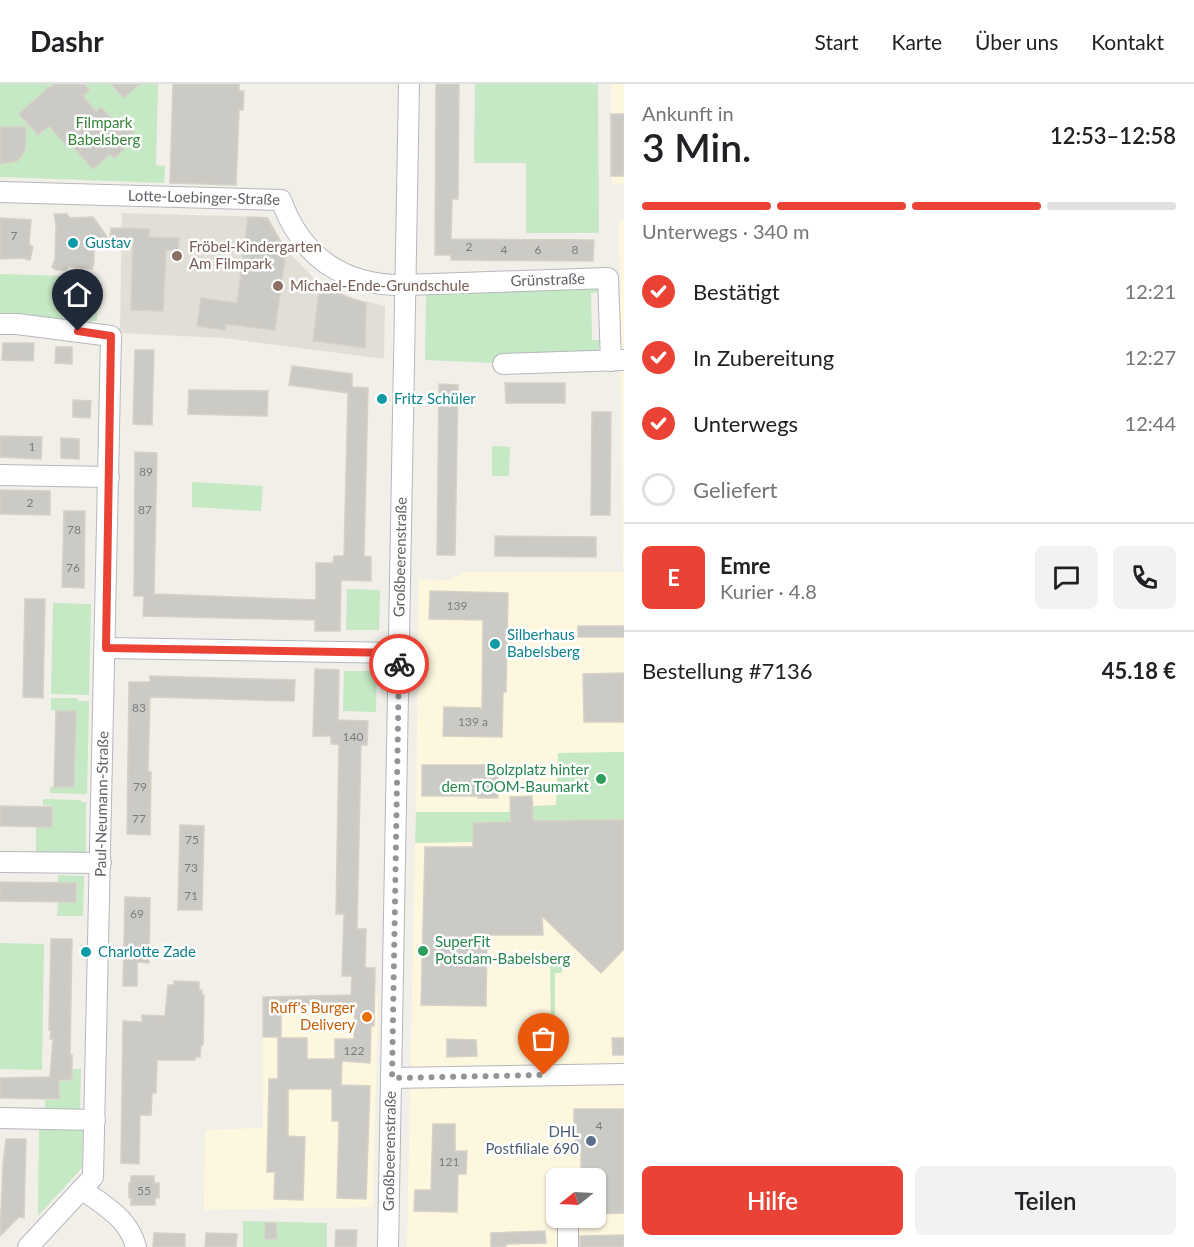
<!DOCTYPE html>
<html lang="de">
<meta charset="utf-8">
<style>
body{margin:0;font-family:Lato,sans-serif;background:#f2f2f2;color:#202124;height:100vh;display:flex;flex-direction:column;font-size:22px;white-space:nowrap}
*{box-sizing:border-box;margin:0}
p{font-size:20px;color:#757577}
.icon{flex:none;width:33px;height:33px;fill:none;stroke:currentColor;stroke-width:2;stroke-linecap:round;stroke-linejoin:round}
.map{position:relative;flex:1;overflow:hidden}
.details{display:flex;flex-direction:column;background:#fff;width:570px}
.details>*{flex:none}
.needle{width:39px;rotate:252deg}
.buttons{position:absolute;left:546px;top:1084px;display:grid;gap:12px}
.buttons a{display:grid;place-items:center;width:60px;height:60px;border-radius:9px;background:#fff;box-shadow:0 2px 4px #0004;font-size:30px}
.pin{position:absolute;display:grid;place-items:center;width:51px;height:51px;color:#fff;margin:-62px -26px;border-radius:50% 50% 50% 0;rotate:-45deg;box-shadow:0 0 6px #0007}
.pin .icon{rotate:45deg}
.courier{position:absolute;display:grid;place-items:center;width:60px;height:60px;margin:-30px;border:4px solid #ea4335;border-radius:50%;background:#fff;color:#222;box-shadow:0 2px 8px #0007}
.headline em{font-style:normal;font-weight:600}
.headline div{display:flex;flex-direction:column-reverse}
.headline{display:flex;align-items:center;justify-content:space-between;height:102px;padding:0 18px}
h1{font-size:39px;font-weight:600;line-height:45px}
.bar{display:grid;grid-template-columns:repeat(4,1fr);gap:9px 6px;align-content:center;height:72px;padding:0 18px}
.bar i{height:8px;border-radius:4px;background:#e0e0e0}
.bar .on{background:#ea4335}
.bar p{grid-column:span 4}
.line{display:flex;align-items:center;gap:15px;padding:0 18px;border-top:2px solid #e0e0e0}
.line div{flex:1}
.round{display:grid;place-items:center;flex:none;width:63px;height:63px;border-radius:9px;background:#f2f2f2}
ol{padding:0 18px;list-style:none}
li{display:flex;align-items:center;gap:18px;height:66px}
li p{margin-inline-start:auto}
li .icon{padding:6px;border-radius:50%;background:#ea4335;color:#fff;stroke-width:4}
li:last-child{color:#757577}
li i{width:33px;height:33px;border:3px solid #e0e0e0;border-radius:50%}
.action{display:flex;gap:12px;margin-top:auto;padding:12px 18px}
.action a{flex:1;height:69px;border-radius:9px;background:#ea4335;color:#fff;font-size:24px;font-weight:600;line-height:69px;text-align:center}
.action a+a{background:#f2f2f2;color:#202124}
header{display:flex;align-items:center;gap:36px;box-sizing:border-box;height:84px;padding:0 30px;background:#fff;border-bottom:2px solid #e0e0e0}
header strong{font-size:28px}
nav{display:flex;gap:33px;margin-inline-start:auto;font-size:21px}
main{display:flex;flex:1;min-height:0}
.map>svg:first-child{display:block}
</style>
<header>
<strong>Dashr</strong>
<nav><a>Start</a><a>Karte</a><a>Über uns</a><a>Kontakt</a></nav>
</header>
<main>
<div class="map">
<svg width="624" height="1163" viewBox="0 0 624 1163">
<rect width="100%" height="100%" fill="#f1efe8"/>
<path fill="#fef7e0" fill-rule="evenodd" d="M611,0h13v100h-12z
M619,136h5v532l-66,1 -2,52 -46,2v5h-94l3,-233 31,1 13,-8h160z
M624,736v427h-217l8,-404 58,-1v-19zM556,1095h40v39h-40z
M378,911l-5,212 -169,3 1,-80 58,-2 -1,-132z"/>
<path fill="#e1ded6" d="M122,129l146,4 19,34 27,27 34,19 37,9 -1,53 -160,-21 -104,-5z"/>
<path fill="#c5e8c5" d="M0,0h158l-2,81 9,1 -1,17 -164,-6z
M475,0h123l1,149h-73v-70h-52z
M0,190l98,3 -1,44 -97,-2z
M429,204h166l4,4 -8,1 1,47h10l-5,13 -102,10 -70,-3 1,-64z
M492,362l18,1 -1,29h-17z
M192,398l71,4 -2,25 -69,-4z
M347,505l33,1 -1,40h-33z
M53,519l38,1 -2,91 -38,-1z
M344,587h33l-1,41 -33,-1z
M51,614h27v3h11l-2,93 -37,-1v-6h25l1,-76 -25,-1z
M624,668v68l-151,3v19l-58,1 1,-31h93l1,-5 46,-2 2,-52z
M43,715l38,1v2h5v51l-50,-1v-25h17v-21l-10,-1z
M58,791l26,1 -1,40h-26l1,-14h18l1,-19 -19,-1z
M0,859l44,1 -2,126 -42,-1z
M550,876l7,1 5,5v7h-7v67h-4z
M73,985h8l-1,44 -35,-1v-12h14v-19h13z
M39,1040l44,1 -1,43 -44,48z
M243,1137l84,2v24h-84z"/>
<path fill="#cccac5" stroke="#d6d1c6" stroke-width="1.5" d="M55,0h29l5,6 -6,6 13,16 5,-5 16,18 6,-5 11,13 -14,12 4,5 -10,8 -4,-4 -17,15 -24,-27 -3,3 -17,-19 -11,9 -19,-21 30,-27 1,1z
M112,0h28l-17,14z
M173,0h66v7h5l-1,19h-4l-3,75 -66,-2z
M436,0h23l-1,115h-6l-1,40 143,1 -1,21 -142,-1v-5h-16z
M611,30h13v62h-13z
M4,43h22l-1,21 -3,8 -5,5 -17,3v-36z
M54,130h13l3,4 23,-1 15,21h-14v25l-2,6 -23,-3 -4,4h-9l-4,-3 3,-7 1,-36z
M248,133l19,1 19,33 -11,79 -49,-6 -1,6 -28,-4 4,-28 36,5z
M0,134l31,2 -2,24 4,3 -3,13 -8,-2 -22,1z
M111,144l38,1v8l30,1 -1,13 -12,-1 -3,61 -32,-1 2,-71 -23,-1z
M320,199l27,14 19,6 -1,45 -52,-7z
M3,259h31l-1,18 -31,-1z
M56,263h16v17l-17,-1z
M135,266h19l-2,75 -19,-1z
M292,282l60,8v13l16,1 -4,168 7,1v24l-30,-1 -1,51h-25v-11l-172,-4 1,-20h-10l1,-144 22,1 -3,141 162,6v-37h17l1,-7h10l4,-163 -59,-8z
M505,299h60v20h-59z
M439,300l19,1 -3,170h-18z
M189,306l79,1 -1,25 -79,-2z
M73,316l18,1 -1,17 -17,-1z
M592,328h19l-1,103h-19z
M0,352l42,1 -1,22 -41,-2z
M61,354l18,1v20l-18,-1z
M0,406l50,1v24l-50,-1z
M64,427h21l-1,77 -22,-1z
M495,452l101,1v20l-101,-1z
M430,507l78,2 -2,99h-3l-1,45 -59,-1 1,-29 38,1 1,-88 -54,-1z
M25,515h20l-2,99 -20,-1z
M578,542h46v11h-46z
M315,585l24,1 -1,50 30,1 -1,24h-6l-4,184h9l-1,39h10l-1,58h-3l-1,37 -28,-2 -1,24 29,1 -4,113 -29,-1 2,-77h-7v-32h-44v47l17,1 -2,63 -29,-1 1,-27h-8l2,-93h9v-41h29v21h28v-20h19l1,-34 -74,1v31h-18v-40l88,-2 1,-19h-10l2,-62h-8l3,-170h-8v-8h-18z
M624,589v49h-40l-1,-48z
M150,592l145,4 -1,21 -144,-4 -2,75h3l-1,63 -23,-1 2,-152h21z
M56,627h20l-2,76h-20z
M422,681h76v33h-20v-2h-56z
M532,712l1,25 91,-1v129l-23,24 -59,-57 1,19h-56l-1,71 -65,-1 4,-158h48v-24l38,-1 -1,-25z
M0,722l52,1v20l-52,-1z
M180,741l24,1 -2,84h-24z
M0,798l76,1v19l-76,-1z
M125,813l25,1 -1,65 -12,-1v24h-14z
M51,855h21l-2,116h2v25h-13v19l-59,-1v-20l50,-1 3,-38h-3l1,-9h-2z
M174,897l25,1v8h3v5h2l-1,50h-2l-1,12h-5v3h-38l-1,33h-4l-1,22h-11l-1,49 -18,-1 2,-142 19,1v-7l23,1 3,-31h6z
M612,954h12v17h-11z
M447,955l29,1 1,16 -30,1z
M574,1025h50v104l-28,1v-35h-15v-27h-7z
M433,1040h22v27h12l-1,23h-8l-1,38 -43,-1 1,-21h16z
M6,1055h20l-2,79 -5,-1 -19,19 3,-72z
M131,1092h23v7h5v15h-4v7h-24v-7h-2v-15h2z
M265,1139h11l1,16h-12z
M336,1146h21l-1,17h-21z
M545,1147l1,12 -40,1v3h-15v-14z
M154,1149l31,1v13h-32z
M206,1149l31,1 -1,13h-31z
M624,1151v12h-44v-11z"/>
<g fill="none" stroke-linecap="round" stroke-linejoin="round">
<defs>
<g id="minor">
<path id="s1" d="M0,108l281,8c21,58 63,86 124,85l203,-7 3,83"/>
<path d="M0,240h17l94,12 -18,841 -65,70"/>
<path d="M503,280l120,-4"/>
<path d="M0,391l109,2"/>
<path d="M106,564l293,5"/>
<path d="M0,778l101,1"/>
<path d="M392,994l232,-4"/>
<path d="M0,1034l95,2"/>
<path d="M82,1105c23,18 46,28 54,58"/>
<path d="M568,1136v27"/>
<path id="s2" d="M388,1163l21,-1163"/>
</g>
</defs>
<use href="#minor" stroke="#b5b8bc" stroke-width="22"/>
<use href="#minor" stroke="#fff" stroke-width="20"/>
</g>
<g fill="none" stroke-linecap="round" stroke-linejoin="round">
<path stroke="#929495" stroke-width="6" stroke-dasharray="0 10.8" d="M399,580l-7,414 152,-3"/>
<path stroke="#ea4335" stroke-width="8" d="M78,247l33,5 -5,312 293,5v11"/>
</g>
<g fill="#0f9aa8" stroke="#fff" stroke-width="2">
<circle cx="73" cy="159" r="6"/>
<circle cx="382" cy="315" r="6"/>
<circle cx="495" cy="560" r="6"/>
<circle cx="86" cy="868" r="6"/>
</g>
<g fill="#8d6e63" stroke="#fff" stroke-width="2">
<circle cx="177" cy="172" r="6"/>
<circle cx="278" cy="202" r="6"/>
</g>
<g fill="#2e9e5b" stroke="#fff" stroke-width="2">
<circle cx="601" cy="695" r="6"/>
<circle cx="423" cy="867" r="6"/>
</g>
<circle fill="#e8710a" stroke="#fff" stroke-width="2" cx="367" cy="933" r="6"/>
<circle fill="#5c6f8a" stroke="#fff" stroke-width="2" cx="591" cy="1057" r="6"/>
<g text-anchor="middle" stroke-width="5" stroke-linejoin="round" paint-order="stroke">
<g font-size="12" fill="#7a7d7f">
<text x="14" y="156">7</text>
<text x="469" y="167">2</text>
<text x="504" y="170">4</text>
<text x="538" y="170">6</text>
<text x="575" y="170">8</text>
<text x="32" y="367">1</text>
<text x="146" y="392">89</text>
<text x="30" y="423">2</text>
<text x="145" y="430">87</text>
<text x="74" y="450">78</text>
<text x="73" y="488">76</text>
<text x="457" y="526">139</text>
<text x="139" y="628">83</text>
<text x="473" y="642">139 a</text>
<text x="353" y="657">140</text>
<text x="140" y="707">79</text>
<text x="139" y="739">77</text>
<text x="192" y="760">75</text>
<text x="191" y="788">73</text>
<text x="191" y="816">71</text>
<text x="137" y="834">69</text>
<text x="354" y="971">122</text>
<text x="599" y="1046">4</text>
<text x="449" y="1082">121</text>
<text x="144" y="1111">55</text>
</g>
<g font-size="15" fill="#348238" stroke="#fff">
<text x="104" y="44">Filmpark<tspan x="104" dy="17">Babelsberg</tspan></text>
</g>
<g font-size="15" fill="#5f6368" stroke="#fff">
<text dy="5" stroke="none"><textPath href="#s1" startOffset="204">Lotte-Loebinger-Straße</textPath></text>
<text dy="5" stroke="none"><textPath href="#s1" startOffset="586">Grünstraße</textPath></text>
<text dy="5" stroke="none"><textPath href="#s2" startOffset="690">Großbeerenstraße</textPath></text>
<text transform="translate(102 720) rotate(-89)" y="5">Paul-Neumann-Straße</text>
<text dy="5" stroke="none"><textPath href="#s2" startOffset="96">Großbeerenstraße</textPath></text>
</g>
<g font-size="15" fill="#0d838f" stroke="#fff" text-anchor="start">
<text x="85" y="164">Gustav</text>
<text x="394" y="320">Fritz Schüler</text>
<text x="507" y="556">Silberhaus<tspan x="507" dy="17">Babelsberg</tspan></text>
<text x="98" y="873">Charlotte Zade</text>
</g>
<g font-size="15" fill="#785e54" stroke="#fff" text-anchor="start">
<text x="189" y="168">Fröbel-Kindergarten<tspan x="189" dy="17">Am Filmpark</tspan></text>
<text x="290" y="207">Michael-Ende-Grundschule</text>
</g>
<g font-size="15" fill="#27864d" stroke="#fff" text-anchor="end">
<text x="589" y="691">Bolzplatz hinter<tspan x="589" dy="17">dem TOOM-Baumarkt</tspan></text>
<text x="435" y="863" text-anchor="start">SuperFit<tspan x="435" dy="17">Potsdam-Babelsberg</tspan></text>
</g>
<g font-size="15" fill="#c56008" stroke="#fff" text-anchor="end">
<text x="355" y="929">Ruff's Burger<tspan x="355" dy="17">Delivery</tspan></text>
</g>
<g font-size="15" fill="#4e5e75" stroke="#fff" text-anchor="end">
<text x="579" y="1053">DHL<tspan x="579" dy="17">Postfiliale 690</tspan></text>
</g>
</g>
</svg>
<div class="buttons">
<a><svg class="needle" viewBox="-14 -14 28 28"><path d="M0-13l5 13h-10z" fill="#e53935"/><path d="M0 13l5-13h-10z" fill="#757577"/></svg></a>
</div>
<div class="pin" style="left:544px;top:991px;background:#ea580c"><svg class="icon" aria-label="bag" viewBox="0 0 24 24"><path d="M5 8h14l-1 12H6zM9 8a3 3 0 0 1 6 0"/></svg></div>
<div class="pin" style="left:78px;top:247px;background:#1f2937"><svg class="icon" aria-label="home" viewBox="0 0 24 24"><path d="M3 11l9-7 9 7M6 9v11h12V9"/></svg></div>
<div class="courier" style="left:399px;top:580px"><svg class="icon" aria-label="bike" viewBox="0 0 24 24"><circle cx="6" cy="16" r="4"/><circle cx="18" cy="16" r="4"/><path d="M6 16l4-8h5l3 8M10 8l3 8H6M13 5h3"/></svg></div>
</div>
<section class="details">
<div class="headline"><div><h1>3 Min.</h1><p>Ankunft in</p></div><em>12:53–12:58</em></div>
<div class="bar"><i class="on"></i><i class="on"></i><i class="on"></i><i></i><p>Unterwegs · 340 m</p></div>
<ol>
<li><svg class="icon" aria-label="check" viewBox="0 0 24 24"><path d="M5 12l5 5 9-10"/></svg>Bestätigt<p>12:21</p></li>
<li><svg class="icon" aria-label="check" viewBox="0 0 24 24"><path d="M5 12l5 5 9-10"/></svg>In Zubereitung<p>12:27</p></li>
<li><svg class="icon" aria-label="check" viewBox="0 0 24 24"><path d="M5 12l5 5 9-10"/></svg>Unterwegs<p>12:44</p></li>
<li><i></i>Geliefert</li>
</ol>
<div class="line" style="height:108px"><b class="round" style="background:#ea4335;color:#fff">E</b><div><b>Emre</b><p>Kurier · 4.8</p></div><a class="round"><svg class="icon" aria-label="chat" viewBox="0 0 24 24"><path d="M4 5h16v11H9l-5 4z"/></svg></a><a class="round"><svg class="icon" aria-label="phone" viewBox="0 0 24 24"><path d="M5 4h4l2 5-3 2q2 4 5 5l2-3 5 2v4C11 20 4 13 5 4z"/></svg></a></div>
<div class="line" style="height:78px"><div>Bestellung #7136</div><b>45.18 €</b></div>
<div class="action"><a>Hilfe</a><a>Teilen</a></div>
</section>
</main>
